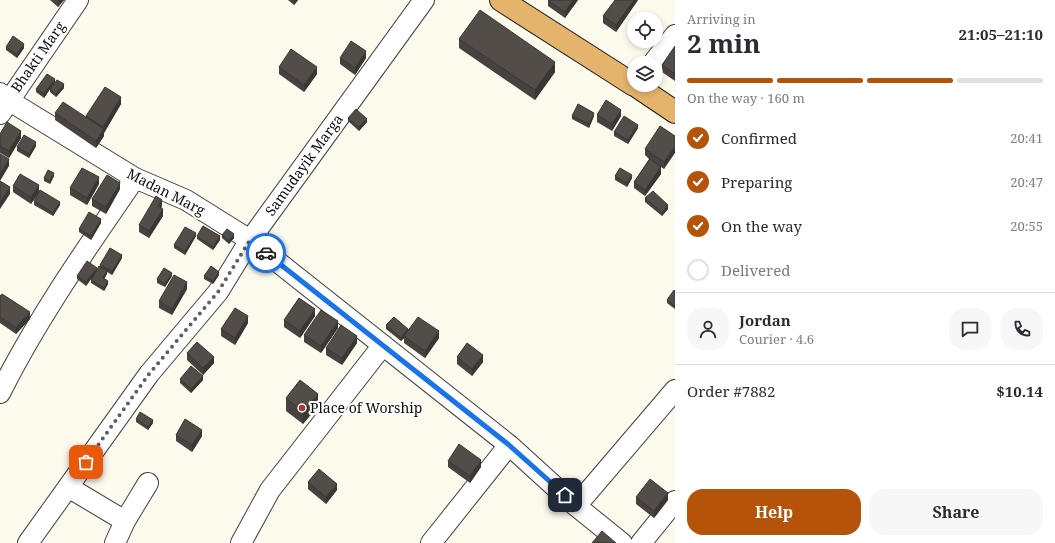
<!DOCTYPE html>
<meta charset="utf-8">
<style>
body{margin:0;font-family:"Noto Serif",serif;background:#f7f7f7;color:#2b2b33;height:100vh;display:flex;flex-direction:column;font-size:15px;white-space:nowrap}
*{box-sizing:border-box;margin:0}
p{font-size:13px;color:#7c7c81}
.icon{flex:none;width:22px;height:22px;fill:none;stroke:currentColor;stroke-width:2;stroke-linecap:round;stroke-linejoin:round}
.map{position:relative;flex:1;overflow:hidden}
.drawer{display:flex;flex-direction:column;background:#fff;width:380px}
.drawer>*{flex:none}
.buttons{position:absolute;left:627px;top:12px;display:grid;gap:8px}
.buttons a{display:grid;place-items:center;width:36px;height:36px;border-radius:50%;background:#fff;box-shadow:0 2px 6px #0003;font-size:20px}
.pin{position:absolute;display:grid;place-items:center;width:34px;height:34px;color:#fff;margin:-17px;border-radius:8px;box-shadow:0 2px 6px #0006}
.courier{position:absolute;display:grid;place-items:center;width:40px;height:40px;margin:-20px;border:3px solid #1a73e8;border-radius:50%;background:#fff;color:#222;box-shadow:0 1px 5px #0007}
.headline em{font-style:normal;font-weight:700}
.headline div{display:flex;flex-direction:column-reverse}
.headline{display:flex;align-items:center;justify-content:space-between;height:68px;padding:0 12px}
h1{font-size:26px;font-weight:700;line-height:30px}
.bar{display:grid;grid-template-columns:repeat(4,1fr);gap:6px 4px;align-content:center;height:48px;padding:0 12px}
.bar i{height:5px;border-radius:3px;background:#e1e1e2}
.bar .selected{background:#b45309}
.bar p{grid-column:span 4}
.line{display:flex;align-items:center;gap:10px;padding:0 12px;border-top:1px solid #e1e1e2}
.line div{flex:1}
.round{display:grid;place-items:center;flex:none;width:42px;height:42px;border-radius:16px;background:#f7f7f7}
ol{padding:0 12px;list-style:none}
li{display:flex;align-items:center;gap:12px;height:44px}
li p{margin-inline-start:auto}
li .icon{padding:4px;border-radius:50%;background:#b45309;color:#fff;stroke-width:4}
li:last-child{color:#7c7c81}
li i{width:22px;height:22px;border:2px solid #e1e1e2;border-radius:50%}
.action{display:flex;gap:8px;margin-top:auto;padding:8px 12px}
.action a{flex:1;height:46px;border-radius:16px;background:#b45309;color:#fff;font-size:16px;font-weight:700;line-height:46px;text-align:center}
.action a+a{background:#f7f7f7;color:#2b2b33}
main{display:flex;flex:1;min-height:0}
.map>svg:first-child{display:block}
</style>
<main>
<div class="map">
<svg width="675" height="543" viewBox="0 0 675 543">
<rect width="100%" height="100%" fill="#fcf9ed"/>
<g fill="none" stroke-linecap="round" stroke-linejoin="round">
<defs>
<path id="minor" d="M653,63l22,-28
M0,93l8,7 127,78 51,22 64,40 259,205 67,61 46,37
M0,114l78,-114
M0,393c38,-76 87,-145 135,-215
M68,487l57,34
M576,506l99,-116
M28,543l121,-169 69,-82 32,-52 174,-240
M115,543l10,-22 23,-38
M241,543l29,-53 113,-145
M431,543l78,-98
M641,543l34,-42"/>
<path id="trunk" d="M501,0l133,85
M635,85l40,27"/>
</defs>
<use href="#minor" stroke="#3f3f3f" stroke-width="22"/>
<use href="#trunk" stroke="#1d1d1d" stroke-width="24"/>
<use href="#minor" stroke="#fff" stroke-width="20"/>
<use href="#trunk" stroke="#e4b36c" stroke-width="22"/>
</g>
<path fill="#47423f" d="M50,0h14l-6,7z
M288,0h10l-4,5z
M548,0h30l-13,18 -17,-12z
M638,0l-22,32 -13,-9v-7z
M459,39l96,33 -20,28 -76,-52z
M675,46v35l-13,-9v-7z
M6,47l18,1 -7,10 -11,-8z
M340,58h26l-11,17 -15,-11z
M279,67l38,7 -13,18 -25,-18z
M55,82l-4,5 13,1 -8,9 -6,-5v-3l-6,9 -8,-6v-3z
M121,104l-17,29v3l-8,12 -41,-28v-7l31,5v-2z
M597,115l24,1 -9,15 -15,-9z
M572,116h22l-5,12 -17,-9z
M348,118l19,4 -8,9 -11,-10z
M638,128l-10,16 -14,-8v-4z
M0,134l21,4 -12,20 -9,-5z
M675,136l-11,33 -3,-2v7l-16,22 -11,-8v-6l15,-23 -4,-4v-6z
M36,146l-7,12 -12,-7v-4z
M54,176l-4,8 -6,-3v-3z
M615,176l17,2 -5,9 -12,-7z
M99,184l-12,21 -17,-10v-7z
M13,186l26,6 -8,12 -18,-12z
M120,189l-14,25 -14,-8v-7z
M645,198l23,11 -6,7 -17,-14z
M34,201l26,4 -7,11 -19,-11z
M162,206l-1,2 2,8 -14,22 -10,-6v-7z
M101,223l-10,17 -12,-8v-3z
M222,235l12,3 -5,6 -7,-6z
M196,236l-11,19 -11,-7v-3z
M197,236l23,4 -7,10 -16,-11z
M122,258l-10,17 -5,-3v2l-3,4 4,6 -4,7 -13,-8v-3l2,-4 -7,10 -9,-7v-3l20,-6 3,-3v-2z
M219,275l-6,9 -9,-5v-3z
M172,276l-7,11 -8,-4v-4z
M187,289l-15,26 -13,-7v-7z
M675,291v18l-8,-6v-3z
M0,296l30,23 -14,15 -16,-11z
M315,316l-15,22 -16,-11v-7z
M248,323l-13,22 -14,-9v-7z
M386,325l22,4 31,9 -14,20 -21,-15v-5l-3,3 -15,-12z
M338,328l-17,25 -17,-11v-7z
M357,343l-15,22 -16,-10v-7z
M187,353l27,10 -11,12 -16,-15z
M457,357l26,5 -11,14 -15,-12z
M180,379l23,1 -12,13 -11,-10z
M286,398l32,8 -15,18 -17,-13z
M136,419l17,4 -5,7 -12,-8z
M176,435l26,1 -10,16 -16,-11z
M448,461l33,6 -11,16 -22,-16z
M308,482l29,8 -11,14 -18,-15z
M636,497l32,3 -14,18 -18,-14z"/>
<path fill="#3a3633" d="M59,0h5l-6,7v-7z
M294,0h4l-4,5z
M573,0h5l-13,18v-6z
M634,0h4l-22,32v-7z
M24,44v4l-7,10v-4z
M366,51v7l-11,17v-7z
M555,62v10l-20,28v-10z
M317,67v7l-13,18v-7z
M55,79v3l-11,16v-4z
M64,84v4l-8,9v-3z
M121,97v7l-17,29v3l-8,12v-7l7,-11v-3z
M621,110v6l-9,15v-7z
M594,113v3l-5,12v-4z
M367,119v3l-8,9v-4z
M638,125v3l-10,16v-4z
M21,131v7l-12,20v-7z
M36,142v4l-7,12v-4z
M675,146v7l-11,16v-7z
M9,159v7l-9,15v-7z
M661,167v7l-16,22v-6z
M54,173v3l-4,8v-3z
M632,175v3l-5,9v-4z
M99,177v7l-12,21v-7z
M120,183v6l-14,25v-7z
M39,185v7l-8,12v-7z
M10,187v7l-10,15v-7z
M162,200v6l-4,7v-7z
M60,202v3l-7,11v-3z
M668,205v4l-6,7v-3z
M163,209v7l-14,22v-7z
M101,219v4l-10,17v-4z
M196,233v3l-11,19v-4z
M234,234v4l-5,6v-3z
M220,236v4l-7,10v-3z
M122,255v3l-10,17v-4z
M97,268v3l-11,15v-4z
M107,271v3l-4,7v-3z
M219,272v3l-6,9v-3z
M172,273v3l-7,11v-3z
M108,281v3l-4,7v-3z
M187,282v7l-15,26v-6z
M315,309v7l-15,22v-7z
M30,312v7l-14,15v-6z
M248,316v7l-13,22v-7z
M338,321v7l-17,25v-7z
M408,329l-4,7v2l-3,3v-3z
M439,331v7l-14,20v-7z
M357,336v7l-15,22v-7z
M483,355v7l-11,14v-7z
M214,357v6l-11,12v-7z
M203,376v4l-12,13v-4z
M318,394v12l-15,18v-12z
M153,420v3l-5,7v-3z
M202,430v6l-10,16v-7z
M481,460v7l-11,16v-7z
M337,484v6l-11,14v-7z
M668,493v7l-14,18v-7z"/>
<path fill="#534d49" stroke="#3a3633" d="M548,0h25l-8,12z
M615,0h19l-18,25 -13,-9z
M480,10l75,52 -20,28 -76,-51z
M13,36l11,8 -7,10 -11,-7z
M351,41l15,10 -11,17 -15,-10z
M675,46v28l-13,-9z
M291,49l26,18 -13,18 -25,-18z
M47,74l8,5 -11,15 -8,-5z
M57,80l7,4 -8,10 -6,-5z
M105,87l16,10 -18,30 -17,-11z
M606,100l15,10 -9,14 -15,-9z
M63,102l41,27 -8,12 -41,-28z
M578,104l16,9 -5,11 -17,-8z
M356,109l11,10 -8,8 -11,-9z
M624,116l14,9 -10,15 -14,-8z
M7,122l14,9 -12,20 -9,-5v-12z
M660,126l15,10v10l-11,16 -19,-13z
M24,135l12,7 -7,12 -12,-7z
M0,154l9,5 -9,15z
M650,159l11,8 -16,23 -11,-8z
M82,168l17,9 -12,21 -17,-10z
M620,168l12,7 -5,8 -12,-7z
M48,170l6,3 -4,8 -6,-3z
M20,174l19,11 -8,12 -18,-11z
M107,175l13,8 -14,24 -14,-8z
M0,181l10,6 -10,15z
M40,190l20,12 -7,11 -19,-12z
M653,191l15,14 -6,8 -17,-15z
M156,196l6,4 -4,6 5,3 -14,22 -10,-6z
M89,212l12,7 -10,17 -12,-7z
M203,226l17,10 -7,11 -16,-11z
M185,227l11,6 -11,18 -11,-6z
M227,229l7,5 -5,7 -7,-6z
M110,248l12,7 -10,16 -12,-6z
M87,261l10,7 -11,14 -9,-6z
M99,266l8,5 -4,7 5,3 -4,7 -13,-8z
M211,266l8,6 -6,9 -9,-5z
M164,268l8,5 -7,11 -8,-5z
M174,275l13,7 -15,27 -13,-8z
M674,290l1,1v15l-8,-6z
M2,294l28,18 -14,16 -16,-11v-21z
M299,298l16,11 -15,22 -16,-11z
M235,308l13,8 -13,22 -14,-9z
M321,310l17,11 -17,25 -17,-11z
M394,317l14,12 -7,9 -15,-13z
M418,317l21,14 -14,20 -21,-15z
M341,325l16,11 -15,22 -16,-10z
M197,342l17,15 -11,11 -16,-15z
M467,343l16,12 -11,14 -15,-12z
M191,366l12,10 -12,13 -11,-10z
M300,380l18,14 -15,18 -17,-14z
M140,412l13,8 -5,7 -12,-8z
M185,419l17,11 -10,15 -16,-10z
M459,444l22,16 -11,16 -22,-15z
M319,469l18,15 -11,13 -18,-15z
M650,479l18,14 -14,18 -18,-14z
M602,531l14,12h-24z"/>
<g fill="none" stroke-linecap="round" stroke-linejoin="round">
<path stroke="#605f5b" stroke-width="4" stroke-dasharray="0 7.2" d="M86,462l63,-88 69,-82 32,-52 16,13"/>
<path stroke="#1a73e8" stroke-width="5" d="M266,253l243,192 56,50"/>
</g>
<circle fill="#a9363d" stroke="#fff" stroke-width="1.5" cx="302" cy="408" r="4"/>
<g text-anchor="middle" stroke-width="4" stroke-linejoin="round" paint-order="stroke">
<g font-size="14" fill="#0c0c0c" stroke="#fff">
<text transform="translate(38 57) rotate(-55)" y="5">Bhakti Marg</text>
<text transform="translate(304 165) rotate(-54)" y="5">Samudayik Marga</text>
<text transform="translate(166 192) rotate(27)" y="5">Madan Marg</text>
</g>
<g font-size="14" fill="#0c0c0c" stroke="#fff" text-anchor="start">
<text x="310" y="413">Place of Worship</text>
</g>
</g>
</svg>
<div class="buttons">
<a><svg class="icon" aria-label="locate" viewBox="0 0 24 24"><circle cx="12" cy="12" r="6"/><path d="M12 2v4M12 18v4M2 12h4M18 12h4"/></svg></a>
<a><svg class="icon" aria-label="layers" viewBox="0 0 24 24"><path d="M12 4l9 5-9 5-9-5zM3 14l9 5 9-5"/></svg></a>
</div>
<div class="pin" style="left:86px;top:462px;background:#ea580c"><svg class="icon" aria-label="bag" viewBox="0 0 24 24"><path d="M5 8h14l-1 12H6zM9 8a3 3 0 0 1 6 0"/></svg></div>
<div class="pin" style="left:565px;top:495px;background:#1f2937"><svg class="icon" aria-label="home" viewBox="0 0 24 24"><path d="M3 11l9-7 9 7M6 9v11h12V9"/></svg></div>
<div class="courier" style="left:266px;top:253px"><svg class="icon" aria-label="car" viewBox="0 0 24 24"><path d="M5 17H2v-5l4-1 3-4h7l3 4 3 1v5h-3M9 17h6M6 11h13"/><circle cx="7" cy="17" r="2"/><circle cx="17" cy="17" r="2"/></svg></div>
</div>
<section class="drawer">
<div class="headline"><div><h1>2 min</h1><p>Arriving in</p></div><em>21:05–21:10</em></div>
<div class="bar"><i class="selected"></i><i class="selected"></i><i class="selected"></i><i></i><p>On the way · 160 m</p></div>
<ol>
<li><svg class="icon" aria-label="check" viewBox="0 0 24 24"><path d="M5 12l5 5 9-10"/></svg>Confirmed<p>20:41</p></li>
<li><svg class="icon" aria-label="check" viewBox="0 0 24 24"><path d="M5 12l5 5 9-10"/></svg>Preparing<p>20:47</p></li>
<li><svg class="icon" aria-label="check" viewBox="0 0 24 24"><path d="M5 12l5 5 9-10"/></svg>On the way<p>20:55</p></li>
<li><i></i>Delivered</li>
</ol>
<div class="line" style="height:72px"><a class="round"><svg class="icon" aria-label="person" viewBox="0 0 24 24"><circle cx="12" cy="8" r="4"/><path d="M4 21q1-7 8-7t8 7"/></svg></a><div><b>Jordan</b><p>Courier · 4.6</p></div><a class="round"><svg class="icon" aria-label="chat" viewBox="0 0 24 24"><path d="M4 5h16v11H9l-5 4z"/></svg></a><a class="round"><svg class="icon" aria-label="phone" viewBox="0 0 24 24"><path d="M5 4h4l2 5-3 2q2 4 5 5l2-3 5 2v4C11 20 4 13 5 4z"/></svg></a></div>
<div class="line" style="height:52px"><div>Order #7882</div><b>$10.14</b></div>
<div class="action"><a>Help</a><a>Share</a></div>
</section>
</main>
